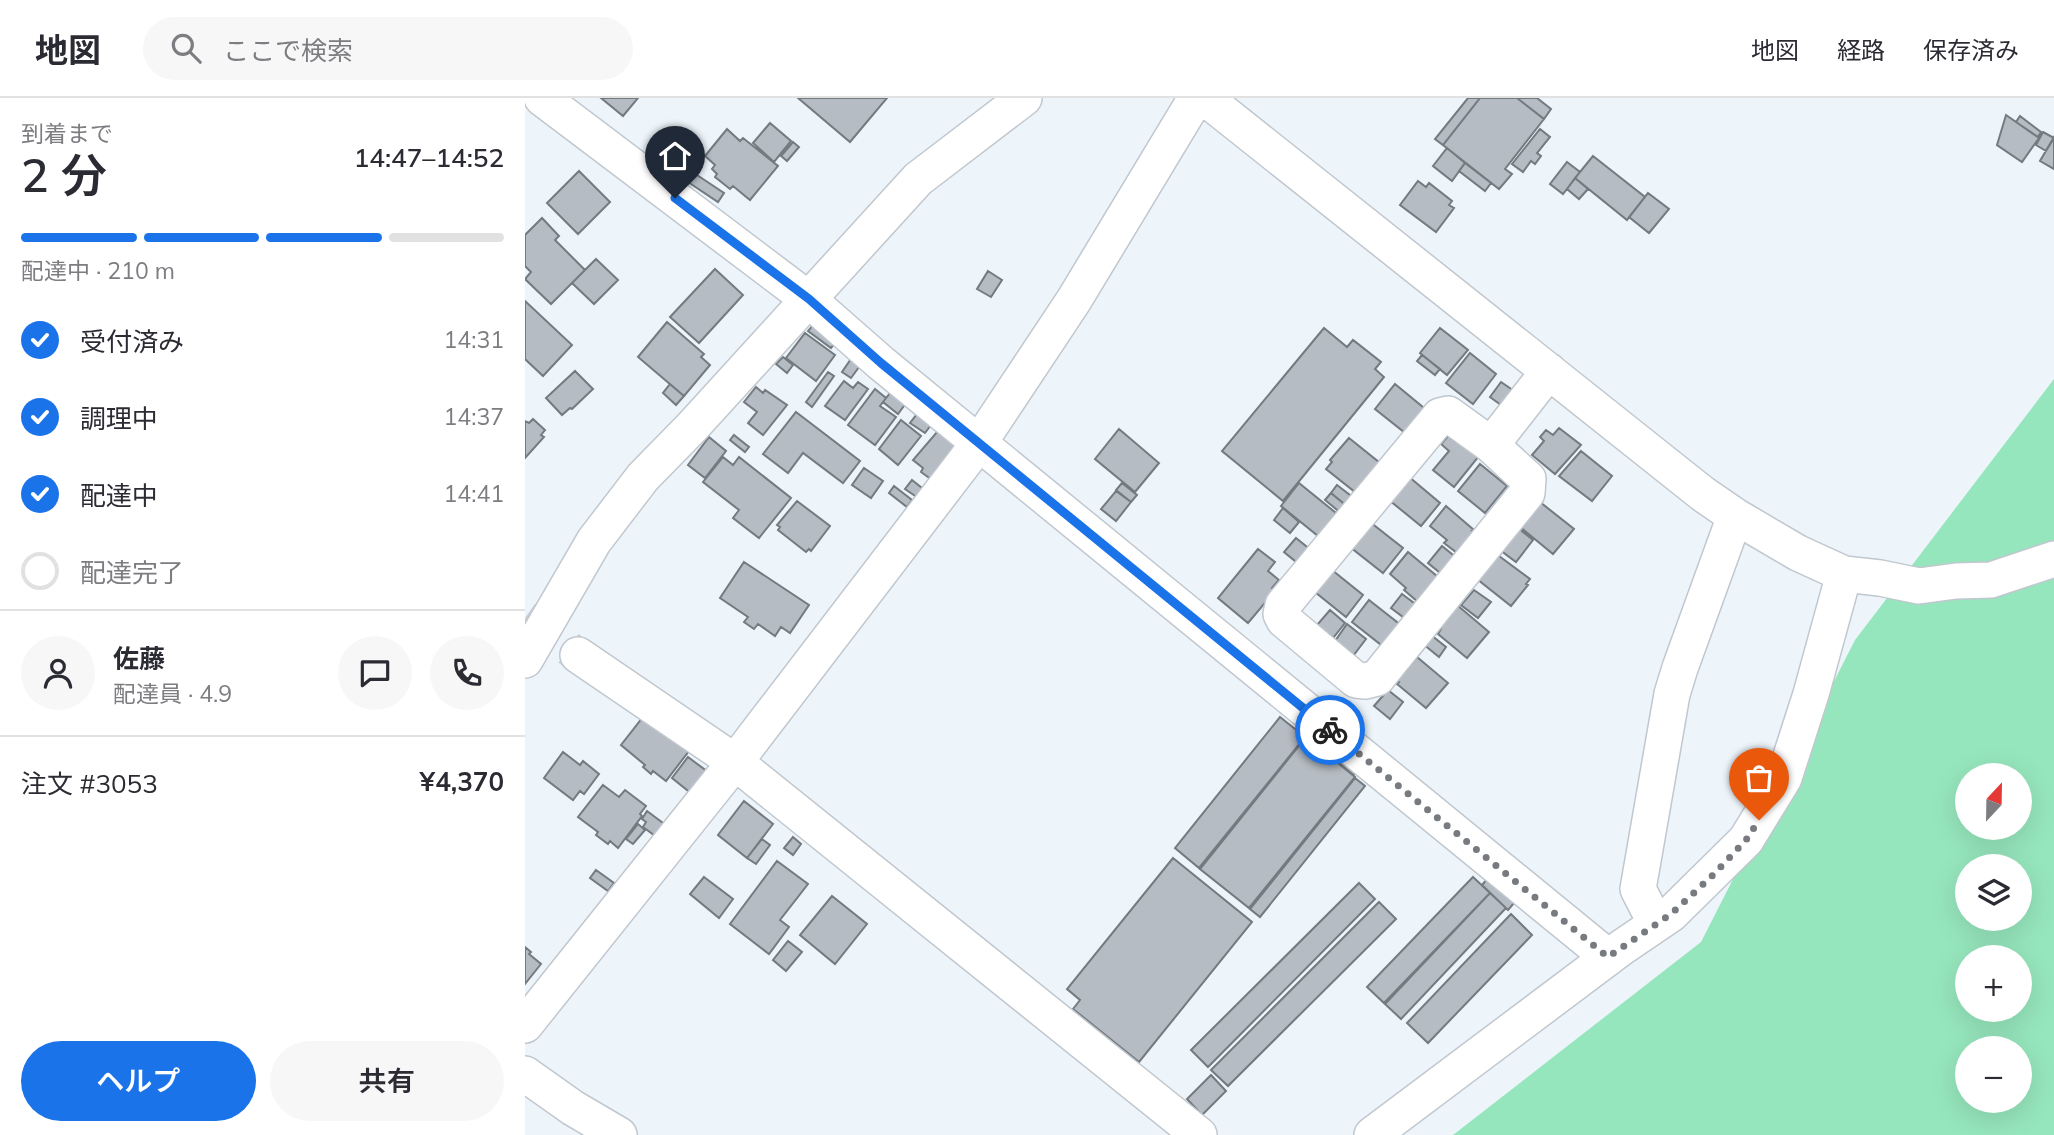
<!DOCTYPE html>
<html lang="ja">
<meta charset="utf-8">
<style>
body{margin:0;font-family:Mulish,"Noto Sans JP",sans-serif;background:#f7f7f7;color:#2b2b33;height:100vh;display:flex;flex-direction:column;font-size:26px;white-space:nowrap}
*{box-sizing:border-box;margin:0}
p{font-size:23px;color:#7c7c81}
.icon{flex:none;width:38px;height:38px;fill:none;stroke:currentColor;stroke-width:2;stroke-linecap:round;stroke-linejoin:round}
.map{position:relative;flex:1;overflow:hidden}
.sheet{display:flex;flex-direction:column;background:#fff;width:525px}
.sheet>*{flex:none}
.needle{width:46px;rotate:22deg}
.fabs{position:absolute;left:1430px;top:665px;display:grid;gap:14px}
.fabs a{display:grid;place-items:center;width:77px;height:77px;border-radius:50%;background:#fff;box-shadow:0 7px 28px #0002;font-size:35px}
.pin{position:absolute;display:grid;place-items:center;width:60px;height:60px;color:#fff;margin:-72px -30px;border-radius:50% 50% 50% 0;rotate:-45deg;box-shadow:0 0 7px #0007}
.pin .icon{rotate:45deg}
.courier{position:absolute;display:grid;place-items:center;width:70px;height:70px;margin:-35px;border:5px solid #1a73e8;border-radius:50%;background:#fff;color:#222;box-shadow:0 2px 9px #0007}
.head em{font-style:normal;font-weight:600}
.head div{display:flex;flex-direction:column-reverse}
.head{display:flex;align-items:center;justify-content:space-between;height:119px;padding:0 21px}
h1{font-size:46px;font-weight:600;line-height:52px}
.bar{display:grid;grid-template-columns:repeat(4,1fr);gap:10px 7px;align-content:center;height:84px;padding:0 21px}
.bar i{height:9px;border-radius:5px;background:#e1e1e2}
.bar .on{background:#1a73e8}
.bar p{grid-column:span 4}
.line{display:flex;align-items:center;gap:18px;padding:0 21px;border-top:2px solid #e1e1e2}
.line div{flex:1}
.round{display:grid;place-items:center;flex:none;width:74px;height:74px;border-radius:37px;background:#f7f7f7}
ol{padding:0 21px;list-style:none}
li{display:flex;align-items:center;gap:21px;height:77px}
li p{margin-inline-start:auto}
li .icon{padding:7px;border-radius:50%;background:#1a73e8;color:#fff;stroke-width:4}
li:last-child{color:#7c7c81}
li i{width:38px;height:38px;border:4px solid #e1e1e2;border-radius:50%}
.action{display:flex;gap:14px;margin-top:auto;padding:14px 21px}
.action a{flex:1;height:80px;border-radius:42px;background:#1a73e8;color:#fff;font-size:28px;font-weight:600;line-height:80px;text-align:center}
.action a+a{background:#f7f7f7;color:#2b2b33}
header{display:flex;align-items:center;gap:42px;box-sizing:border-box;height:98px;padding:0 35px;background:#fff;border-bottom:2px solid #e1e1e2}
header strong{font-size:33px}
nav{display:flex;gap:38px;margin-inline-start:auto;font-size:24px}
.search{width:490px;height:63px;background:#f7f7f7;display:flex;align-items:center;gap:18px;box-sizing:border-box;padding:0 24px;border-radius:38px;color:#7c7c81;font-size:26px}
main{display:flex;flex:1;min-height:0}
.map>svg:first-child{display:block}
</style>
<header>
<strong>地図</strong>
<div class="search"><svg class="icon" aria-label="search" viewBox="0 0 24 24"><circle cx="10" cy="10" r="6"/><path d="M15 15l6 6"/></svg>ここで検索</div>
<nav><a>地図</a><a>経路</a><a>保存済み</a></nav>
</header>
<main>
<section class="sheet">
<div class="head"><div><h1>2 分</h1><p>到着まで</p></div><em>14:47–14:52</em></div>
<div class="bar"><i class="on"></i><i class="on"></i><i class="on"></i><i></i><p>配達中 · 210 m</p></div>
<ol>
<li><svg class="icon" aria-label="check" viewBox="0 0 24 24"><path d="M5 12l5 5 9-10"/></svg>受付済み<p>14:31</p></li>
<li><svg class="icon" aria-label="check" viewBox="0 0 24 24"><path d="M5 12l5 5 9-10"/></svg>調理中<p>14:37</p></li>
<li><svg class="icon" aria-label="check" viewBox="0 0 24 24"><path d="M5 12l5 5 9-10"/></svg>配達中<p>14:41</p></li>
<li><i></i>配達完了</li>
</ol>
<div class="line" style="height:126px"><a class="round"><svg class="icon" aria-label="person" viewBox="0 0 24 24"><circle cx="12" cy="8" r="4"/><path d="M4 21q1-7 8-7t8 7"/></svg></a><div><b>佐藤</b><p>配達員 · 4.9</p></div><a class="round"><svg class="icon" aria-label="chat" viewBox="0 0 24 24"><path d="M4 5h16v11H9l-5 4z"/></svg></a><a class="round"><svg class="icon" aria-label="phone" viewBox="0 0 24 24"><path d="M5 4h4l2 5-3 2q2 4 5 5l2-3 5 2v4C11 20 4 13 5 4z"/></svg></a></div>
<div class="line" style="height:91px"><div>注文 #3053</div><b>¥4,370</b></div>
<div class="action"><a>ヘルプ</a><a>共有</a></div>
</section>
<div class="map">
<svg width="1529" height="1037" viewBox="0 0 1529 1037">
<rect width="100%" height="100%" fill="#edf5fb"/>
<path fill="#96e6bd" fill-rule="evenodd" d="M1529,281v756h-601l248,-193 154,-302zM1442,677h52v53h-52zM1442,768h52v53h-52zM1442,859h52v53h-52zM1442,950h52v53h-52z"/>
<path fill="#b5bcc3" stroke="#737a80" stroke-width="2" d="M76,0h37l-15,18z
M273,0h89l-37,44z
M943,0h12l-37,47 -8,-6z
M955,0h37l27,21 -39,50 7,5 -13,15 -56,-44z
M992,0h20l14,11 -7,10z
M1481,17l33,23 -17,24 -25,-17z
M1495,18l21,16 -3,5 -22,-15z
M245,25l21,18 -17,21 -21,-19z
M202,31l13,12 3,-3 35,28 -28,34 -17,-14 -3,3 -15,-12 2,-3 -5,-5 3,-4 -10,-9z
M1015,31l10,8 -13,16 4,3 -6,8 -4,-3 -8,11 -11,-8z
M1518,34l11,6 -8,13 -10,-6z
M1529,39v32l-14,-8z
M268,44l6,5 -12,14 -6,-5z
M922,50l18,15 -13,18 -19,-15z
M1068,58l52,41 -18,23 -52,-42z
M1042,64l13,10 -17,22 -13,-10z
M940,65l26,20 -6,8 -26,-20z
M163,71l36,24 -6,9 -36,-24z
M54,73l31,31 -32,32 -31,-31z
M1050,80l13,11 -9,10 -12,-10z
M893,83l8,6 3,-4 23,18 -3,4 5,3 -18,24 -36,-27z
M1123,95l21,16 -20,24 -20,-16z
M17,120l17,18 -4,4 30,30 -34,34 -26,-25 6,-7 -6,-6v-31z
M71,161l22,21 -24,24 -22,-21z
M190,171l28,26 -44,48 -29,-26z
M463,173l14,9 -11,17 -14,-8z
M0,203l47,44 -29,31 -18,-17z
M142,224l37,32 -3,3 9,8 -26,31 -46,-39z
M288,227l24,15 -6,8 -23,-17z
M799,230l23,19 6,-7 28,22 -6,7 9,8 -101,124 -61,-50z
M915,230l28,22 -21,25 -27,-22z
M280,235l30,22 -19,26 -30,-23z
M945,255l26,21 -23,30 -27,-21z
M897,257l18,14 -5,6 -18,-14z
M328,258l9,7 -11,15 -9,-6z
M258,259l10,8 -6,8 -11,-9z
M50,273l18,18 -21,20 -2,-1 -8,7 -16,-17z
M303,274l6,4 -22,31 -6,-5z
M319,283l9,7 5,-6 10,7 -23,31 -20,-14z
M976,284l16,11 -12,15 -15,-11z
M145,286l14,12 -8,9 -13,-12z
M870,286l29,24 -20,24 -29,-23z
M231,289l7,6 2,-3 22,15 -24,30 -15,-12 9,-11 -13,-10z
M369,290l15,11 -11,15 -15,-12z
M350,291l11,9 -6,8 16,11 -21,28 -27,-20z
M395,312l14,11 -9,12 -15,-10z
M271,314l64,49 -17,22 -40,-30 -15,20 -25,-19z
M8,321l12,11 -4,5 3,2 -19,21v-37l4,2z
M376,322l20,16 -23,29 -19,-16z
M1034,330l22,17 -26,29 -23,-19 12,-14 -4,-4 6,-7 7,5z
M594,331l40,34 -24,29 -40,-33z
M412,334l22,14 -27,34 -11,-8 2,-4 -10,-8z
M209,337l15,12 -4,5 -15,-12z
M923,338l8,6 2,-2 21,16 -25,31 -21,-17 16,-19 -8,-7z
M184,339l17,14 -21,27 -17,-13z
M824,340l31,25 -25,29 -29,-23 6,-7 -2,-2z
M1056,353l31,25 -20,25 -33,-25z
M198,359l10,8 6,-8 52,41 -32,40 -26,-20 6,-8 -36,-28z
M955,366l27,22 -22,27 -27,-22z
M339,370l19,13 -12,17 -19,-13z
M883,378l32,27 -19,23 -32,-26z
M387,382l15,12 -6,8 -16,-11z
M597,385l15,12 -6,7 -15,-12z
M774,385l37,30 -18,23 -37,-30z
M812,387l18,14 -7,8 -17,-14z
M369,388l18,14 -5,7 -18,-14z
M591,393l15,11 -15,19 -15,-12z
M806,395l17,14 -6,7 -17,-14z
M272,403l33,25 -19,25 -2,-2 -3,3 -28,-22 2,-3 -3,-2z
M1015,404l34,27 -21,25 -33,-27z
M921,408l28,24 -2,1 5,4 -16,21 -17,-13 3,-3 -17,-14z
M758,410l16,14 -9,11 -16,-13z
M845,424l33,26 -20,25 -33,-26z
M993,430l15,12 -17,22 -16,-12z
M771,440l16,13 -12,14 -16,-13z
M917,448l16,13 -14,17 -16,-13z
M733,451l17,13 -7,9 11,9 -7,8 3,3 -27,32 -30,-25z
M883,454l30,25 -20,25 -14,-12 2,-2 -16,-14z
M974,458l31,23 -4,5 2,1 -17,21 -34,-27 17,-21 2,1z
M219,464l65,43 -19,28 -9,-6 -6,9 -17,-12 -4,5 -10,-7 4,-5 -28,-19z
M807,472l31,25 -17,22 -31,-25z
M949,492l17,12 -13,16 -17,-13z
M877,496l16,12 -11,14 -16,-12z
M844,502l33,26 -17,22 -33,-26z
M932,507l32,27 -22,26 -29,-24 3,-5 -2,-2z
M805,512l15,13 -12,15 -16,-13z
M822,526l19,15 -13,17 -18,-15z
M906,537l15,12 -7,10 -16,-13z
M892,559l31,26 -22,25 -29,-24 2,-2 -2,-1z
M863,592l15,12 -13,17 -16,-13z
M118,619l46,34 -23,30 -13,-10 -2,3 -8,-7 2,-2 -24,-20z
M755,619l25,20 -106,131 -24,-20z
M783,622l54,45 -8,10 -55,-45z
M781,639l49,40 -106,131 -49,-39z
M38,654l17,13 3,-4 16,13 -15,20 -4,-3 -7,9 -29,-22z
M163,659l20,15 -16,22 -20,-16z
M830,680l10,8 -105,131 -10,-8z
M78,687l16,12 6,-7 21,16 -6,8 2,2 -24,32 -8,-7 -2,3 -12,-9 2,-3 -20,-15z
M219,703l29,23 -26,34 -29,-23z
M122,713l20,15 -9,12 -15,-11 3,-5 -4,-3z
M113,726l7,6 -12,14 -7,-5z
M268,739l8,7 -8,11 -9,-7z
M237,741l8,6 -14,19 -9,-6z
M648,760l79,64 -113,140 -66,-53 7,-9 -13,-11z
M252,763l31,23 -28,36 9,7 -20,27 -39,-30z
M71,772l18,13 -6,8 -18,-13z
M179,779l29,22 -14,19 -29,-24z
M948,779l17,16 -106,110 -17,-16z
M963,780l26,25 -6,7 -26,-25z
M834,785l16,16 -167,168 -17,-17z
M965,795l16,15 -105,111 -16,-15z
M307,798l35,28 -32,40 -35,-29z
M854,804l17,17 -168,167 -17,-16z
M986,816l21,21 -104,108 -21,-20z
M263,843l14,11 -16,19 -13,-11z
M0,849l6,5 -2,2 12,10 -16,20z
M686,977l15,16 -24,24 -15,-16z"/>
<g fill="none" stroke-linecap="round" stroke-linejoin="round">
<path stroke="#c9d0d5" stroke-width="35" stroke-dasharray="35 18" stroke-linecap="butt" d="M0,520l53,37"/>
<defs>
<path id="minor" d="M17,0l266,201 73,64 727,594
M680,0l498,396 32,22 63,37 46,21 36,4 39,8 37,-5 35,-1 63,-21
M966,347l37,34 -1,14 -150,185 -12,3 -9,-1 -72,-60 -3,-6 2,-9 157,-189 8,-2 43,31 58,-74
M53,557l157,107 464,373
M0,562l69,-119 49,-64 49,-50 226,-248 106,-81
M1131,826l-18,-35 34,-195 8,-26 55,-152
M0,927l210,-263 244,-319 95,-143 122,-202
M0,976l48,34 46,27
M847,1037l249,-187 50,-34 75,-74 38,-62 27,-84 33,-120"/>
</defs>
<use href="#minor" stroke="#c0c7ce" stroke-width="38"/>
<use href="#minor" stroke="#fff" stroke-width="35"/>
</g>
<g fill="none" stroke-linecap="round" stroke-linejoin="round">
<path stroke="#777b7f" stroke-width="7" stroke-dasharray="0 12.6" d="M805,632l278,227 63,-43 42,-39 33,-35 13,-20"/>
<path stroke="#1a73e8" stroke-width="9" d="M150,100l134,101 72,64 449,367"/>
</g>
</svg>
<div class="fabs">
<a><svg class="needle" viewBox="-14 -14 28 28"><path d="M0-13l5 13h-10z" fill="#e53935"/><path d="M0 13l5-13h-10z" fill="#7c7c81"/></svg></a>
<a><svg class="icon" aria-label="layers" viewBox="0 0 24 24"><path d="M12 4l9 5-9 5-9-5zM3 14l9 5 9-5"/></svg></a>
<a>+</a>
<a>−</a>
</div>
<div class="pin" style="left:1234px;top:722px;background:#ea580c"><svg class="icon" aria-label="bag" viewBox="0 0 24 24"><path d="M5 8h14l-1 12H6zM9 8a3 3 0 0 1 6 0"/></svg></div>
<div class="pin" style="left:150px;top:100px;background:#1f2937"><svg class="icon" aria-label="home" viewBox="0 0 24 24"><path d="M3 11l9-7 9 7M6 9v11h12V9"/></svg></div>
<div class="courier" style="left:805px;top:632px"><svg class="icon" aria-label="bike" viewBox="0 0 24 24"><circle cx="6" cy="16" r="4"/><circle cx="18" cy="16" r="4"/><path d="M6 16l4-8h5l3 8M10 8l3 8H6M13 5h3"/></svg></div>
</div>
</main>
